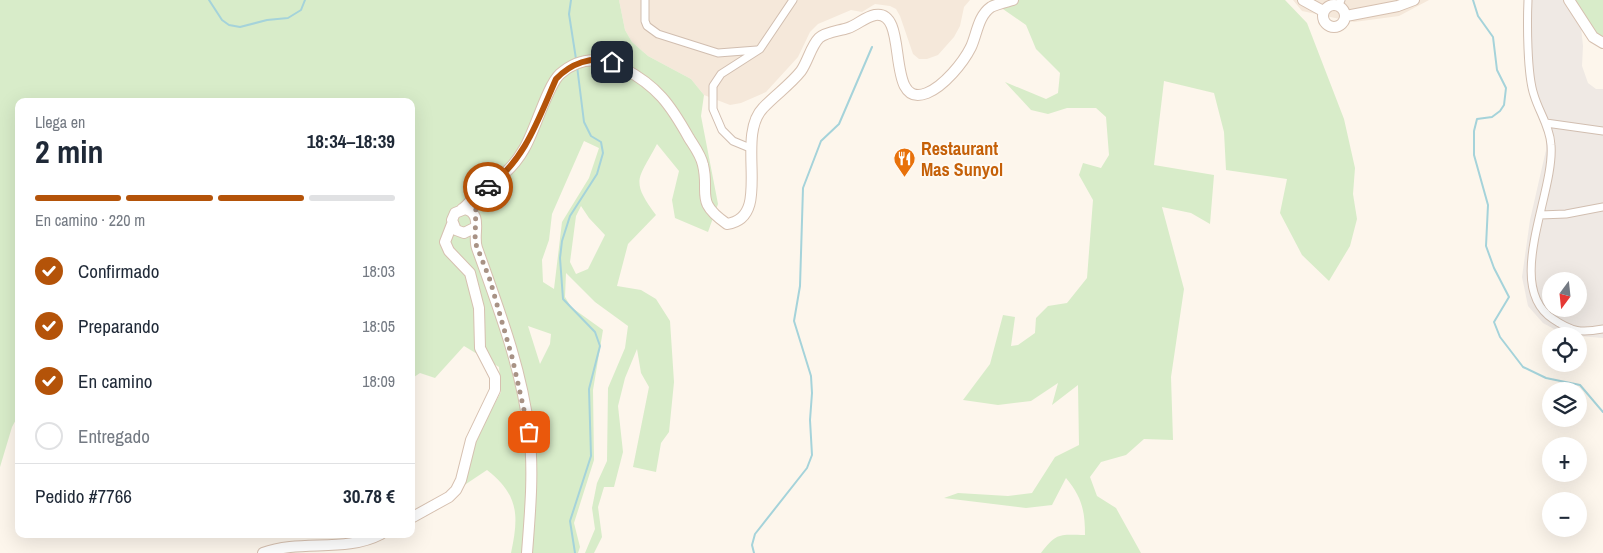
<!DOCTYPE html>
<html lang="es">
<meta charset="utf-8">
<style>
body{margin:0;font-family:"Archivo Narrow",sans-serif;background:#f6f6f7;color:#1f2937;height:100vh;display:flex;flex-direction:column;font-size:19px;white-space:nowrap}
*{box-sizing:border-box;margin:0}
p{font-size:16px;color:#747a83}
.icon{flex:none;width:28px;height:28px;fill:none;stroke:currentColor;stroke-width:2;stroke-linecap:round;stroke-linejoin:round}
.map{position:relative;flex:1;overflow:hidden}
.details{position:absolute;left:15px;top:98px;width:400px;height:440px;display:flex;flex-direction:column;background:#fff;border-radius:10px;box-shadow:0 5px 20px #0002}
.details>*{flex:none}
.needle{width:32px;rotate:195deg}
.controls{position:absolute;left:1542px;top:272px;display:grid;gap:10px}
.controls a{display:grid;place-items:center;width:45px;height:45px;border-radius:50%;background:#fff;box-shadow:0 5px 20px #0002;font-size:25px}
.pin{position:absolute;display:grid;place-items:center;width:42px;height:42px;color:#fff;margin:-21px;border-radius:10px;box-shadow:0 2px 8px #0006}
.courier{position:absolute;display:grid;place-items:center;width:50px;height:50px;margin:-25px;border:4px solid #b45309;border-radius:50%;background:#fff;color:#222;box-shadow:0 1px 6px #0007}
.head em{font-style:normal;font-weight:700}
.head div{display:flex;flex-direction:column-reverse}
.head{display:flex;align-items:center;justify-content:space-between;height:85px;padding:0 20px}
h1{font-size:32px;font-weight:700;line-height:38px}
.bar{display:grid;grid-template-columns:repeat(4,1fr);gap:8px 5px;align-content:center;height:60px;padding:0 20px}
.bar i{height:6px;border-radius:4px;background:#e0e1e3}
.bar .current{background:#b45309}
.bar p{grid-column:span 4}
.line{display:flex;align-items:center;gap:12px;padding:0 20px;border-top:1px solid #e0e1e3}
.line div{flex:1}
ol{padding:0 20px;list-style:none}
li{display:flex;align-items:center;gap:15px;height:55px}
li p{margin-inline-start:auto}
li .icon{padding:5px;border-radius:50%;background:#b45309;color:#fff;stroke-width:4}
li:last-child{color:#747a83}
li i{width:28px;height:28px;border:2px solid #e0e1e3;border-radius:50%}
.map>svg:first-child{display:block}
</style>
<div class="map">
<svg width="1603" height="553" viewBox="0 0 1603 553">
<rect width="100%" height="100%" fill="#fdf6ec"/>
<path fill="#f5e8da" d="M619,0h351l-6,7 -4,19 -6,11 -16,18 -11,4h-8l-6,-5 -13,-38 -4,-7 -6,-3 -15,-2 -13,8 -11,-2 -33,14 -8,8 -12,25 -32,35 -25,11 -11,2 -26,-10 -13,-16 -43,-23 -16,-14 -7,-12z
M1293,0h136l-30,16 -45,6 -52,-11z"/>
<path fill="#efe9e4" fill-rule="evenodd" d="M1526,0h38l16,17 3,29 -1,20 6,17 8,6h7v249l-38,-3 -22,-12 -15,-17 -6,-29 8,-57 16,-70v-27l-13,-30zM1551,281h28v28h-28z"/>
<path fill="#d8ecc9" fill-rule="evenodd" d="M0,0h619l6,30 7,12 16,14 43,23 13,16 -3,21 17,88 -10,28 -33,-14 -3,-18 7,-29 -22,-27c-19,36 -27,36 -1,71l-28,29 -11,42 24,4 15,9 14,22 4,61 -5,50 -8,11 -5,29 -23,-5 16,-80 -8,-14 -4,-24 -12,29 -7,28 5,46 -9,35h-10l-6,20 4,30 -8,16h-9l10,-24 -3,-21 5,-25 10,-22 1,-73 17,-40 3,-22 -33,-24 -29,-29 -1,24 6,10 32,23 -10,60 1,70 -20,63 6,24 -2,6h-67c8,-37 8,-58 -24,-83l-24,16 12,-47 26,-47 -2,-25 -35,-21 -29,32 -15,-5 -9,6v-278h-392v313l-7,13 -12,40zM584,141l15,7 -10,30 -27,44 -8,67 -11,-7 -1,-22 7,-20 3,-26zM581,206l8,12 16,17 -17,34 -12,5 -6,-12 6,-46zM528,326l23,8 -1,10 -10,20z
M990,0h295l22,23 37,96 11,49 -2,26 4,25 -7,27 -21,35 -27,-26 -22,-42 7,-34 -61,-9 -2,-38 -10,-39 -50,-12 -10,84 60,10 -4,49 -19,-11 -29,-6 22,82 -13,88 2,63 -29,-1 -18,16 -25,7 -11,15 7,19 19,12 25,45h-100c16,-21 19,-18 44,-18 0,-24 -3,-38 -19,-57l-14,27 -26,3 -82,-10 14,-5 50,3 24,-3 23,-36 24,-12 -1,-60 -26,20 6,-22 -27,18 -33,4 -35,-5 27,-36 13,-49 12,2 -4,29 7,-1 17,-12 1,-15 12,-12 19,-3 20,-25 6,-78 -14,-25 4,-12 18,5 8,-13 -3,-38 -10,-9h-29l-19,6 -17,-4 -26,-28 41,17 12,-6 2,-20 -24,-24 -10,-24z
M1566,0h37v47z"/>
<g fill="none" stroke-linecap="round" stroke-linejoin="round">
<path stroke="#a5d3da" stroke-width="2" d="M209,0l13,20 7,5 11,2 27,-7 21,-2 13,-8 4,-10
M571,0l-2,14 7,45
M1473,0l5,16 15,21 4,33 9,18 -2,17 -4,6 -8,6 -15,2 -3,12v24l14,50 -2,41 8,22 15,29 -15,25 6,15 23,30 23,11 34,7 23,27
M575,553l-5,-32 21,-65 -2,-67 11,-43 -5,-14 -32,-33 -3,-41 2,-17 8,-25 27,-42 6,-21 -2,-11 -10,-6 -7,-14 -7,-56
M754,553l-2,-8 3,-11 52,-66 5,-13 -2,-35 2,-27 -1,-17 -17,-55 6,-35 3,-98 18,-47 18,-17 33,-77"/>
<defs>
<path id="street" d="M645,0v21l2,5 11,8 60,19 39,-3
M1528,0c-1,22 -1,75 6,95 5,17 16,32 17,50 4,49 -48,141 2,174 19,13 28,14 50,10
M1339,5l2,-5
M1546,123l57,8
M750,148l-17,-7 -11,-11 -9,-21v-23l8,-12 39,-25 33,-49
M1540,215l26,-1 37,-7"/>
<path id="secondary" d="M1303,0l20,11
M1569,0l24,37 10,6
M1323 16a11 11 0 1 1 22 0a11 11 0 1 1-22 0Z
M1346,16l52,-10 16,-6
M462,209c6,-4 10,-11 16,-15 18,-13 35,-25 46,-45 11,-18 23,-63 36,-75 19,-17 41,-17 63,-6 34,18 47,36 66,70 5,8 12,17 14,27 7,29 -9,36 24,59 47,-6 7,-86 36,-116 12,-13 27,-23 38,-37 7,-10 10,-25 18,-33 7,-6 20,-7 29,-10 9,-3 17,-11 27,-13 36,-6 8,95 52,78 17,-7 36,-30 44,-46 6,-13 7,-31 20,-40 6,-3 15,-5 22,-7
M474,228l-10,5 -8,-3 -4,-10 3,-7 10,-4c19,5 7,25 12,39 21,59 45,121 52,183 5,40 1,82 -2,122
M411,518l38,-21 7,-7 5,-10 10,-40 24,-50v-13l-15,-29 -1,-40 -9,-35 -21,-22 -4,-9 7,-18
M263,553c38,-14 82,0 118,-19"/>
</defs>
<use href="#street" stroke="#d1beb0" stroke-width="9"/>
<use href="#secondary" stroke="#d6c0b0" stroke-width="12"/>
<use href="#street" stroke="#fff" stroke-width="7"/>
<use href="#secondary" stroke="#fff" stroke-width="10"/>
</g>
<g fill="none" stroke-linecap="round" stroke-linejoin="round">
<path stroke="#a89285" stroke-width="5" stroke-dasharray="0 9" d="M488,187l-6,5 -6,12 -1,38 15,38 22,77 17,75"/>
<path stroke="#b45309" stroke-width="6" d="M488,187c37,-27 50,-67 68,-108 14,-15 36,-24 56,-17"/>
</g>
<defs>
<symbol id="restaurant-pin" viewBox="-11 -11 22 30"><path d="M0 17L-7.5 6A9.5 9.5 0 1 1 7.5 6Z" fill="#e8710a" stroke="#fffaf3"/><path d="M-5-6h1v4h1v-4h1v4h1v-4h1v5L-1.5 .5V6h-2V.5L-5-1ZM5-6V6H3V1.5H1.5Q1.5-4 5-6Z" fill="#fff"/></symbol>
</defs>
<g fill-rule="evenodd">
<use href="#restaurant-pin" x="892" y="146" width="25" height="34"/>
</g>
<g text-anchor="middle" stroke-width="4" stroke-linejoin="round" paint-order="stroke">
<g font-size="18" font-weight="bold" fill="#c56008" stroke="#fffaf3" text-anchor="start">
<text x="921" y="155">Restaurant<tspan x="921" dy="21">Mas Sunyol</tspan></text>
</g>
</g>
</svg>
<div class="controls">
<a><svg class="needle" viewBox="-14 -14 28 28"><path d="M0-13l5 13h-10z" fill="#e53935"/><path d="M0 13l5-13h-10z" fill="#747a83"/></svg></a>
<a><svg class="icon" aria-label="locate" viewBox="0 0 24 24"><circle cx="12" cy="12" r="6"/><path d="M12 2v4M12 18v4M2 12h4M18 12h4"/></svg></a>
<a><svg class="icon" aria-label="layers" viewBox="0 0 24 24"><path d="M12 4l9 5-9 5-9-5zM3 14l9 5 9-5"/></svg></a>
<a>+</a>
<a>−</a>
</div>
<div class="pin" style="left:529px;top:432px;background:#ea580c"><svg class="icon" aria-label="bag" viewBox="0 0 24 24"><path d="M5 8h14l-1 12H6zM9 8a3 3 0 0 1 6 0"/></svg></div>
<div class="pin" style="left:612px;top:62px;background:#1f2937"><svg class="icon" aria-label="home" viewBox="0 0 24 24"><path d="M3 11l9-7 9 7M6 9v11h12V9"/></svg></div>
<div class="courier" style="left:488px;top:187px"><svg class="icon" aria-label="car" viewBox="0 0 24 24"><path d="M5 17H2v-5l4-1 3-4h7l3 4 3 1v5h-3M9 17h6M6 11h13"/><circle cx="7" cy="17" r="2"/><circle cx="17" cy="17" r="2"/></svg></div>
<section class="details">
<div class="head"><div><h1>2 min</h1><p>Llega en</p></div><em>18:34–18:39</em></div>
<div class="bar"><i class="current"></i><i class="current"></i><i class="current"></i><i></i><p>En camino · 220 m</p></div>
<ol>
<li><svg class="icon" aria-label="check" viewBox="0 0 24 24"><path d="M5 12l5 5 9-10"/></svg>Confirmado<p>18:03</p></li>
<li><svg class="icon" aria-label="check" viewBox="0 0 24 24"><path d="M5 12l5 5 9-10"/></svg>Preparando<p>18:05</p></li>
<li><svg class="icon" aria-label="check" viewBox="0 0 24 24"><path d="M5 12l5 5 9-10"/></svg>En camino<p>18:09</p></li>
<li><i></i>Entregado</li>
</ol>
<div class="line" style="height:65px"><div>Pedido #7766</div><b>30.78 €</b></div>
</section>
</div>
